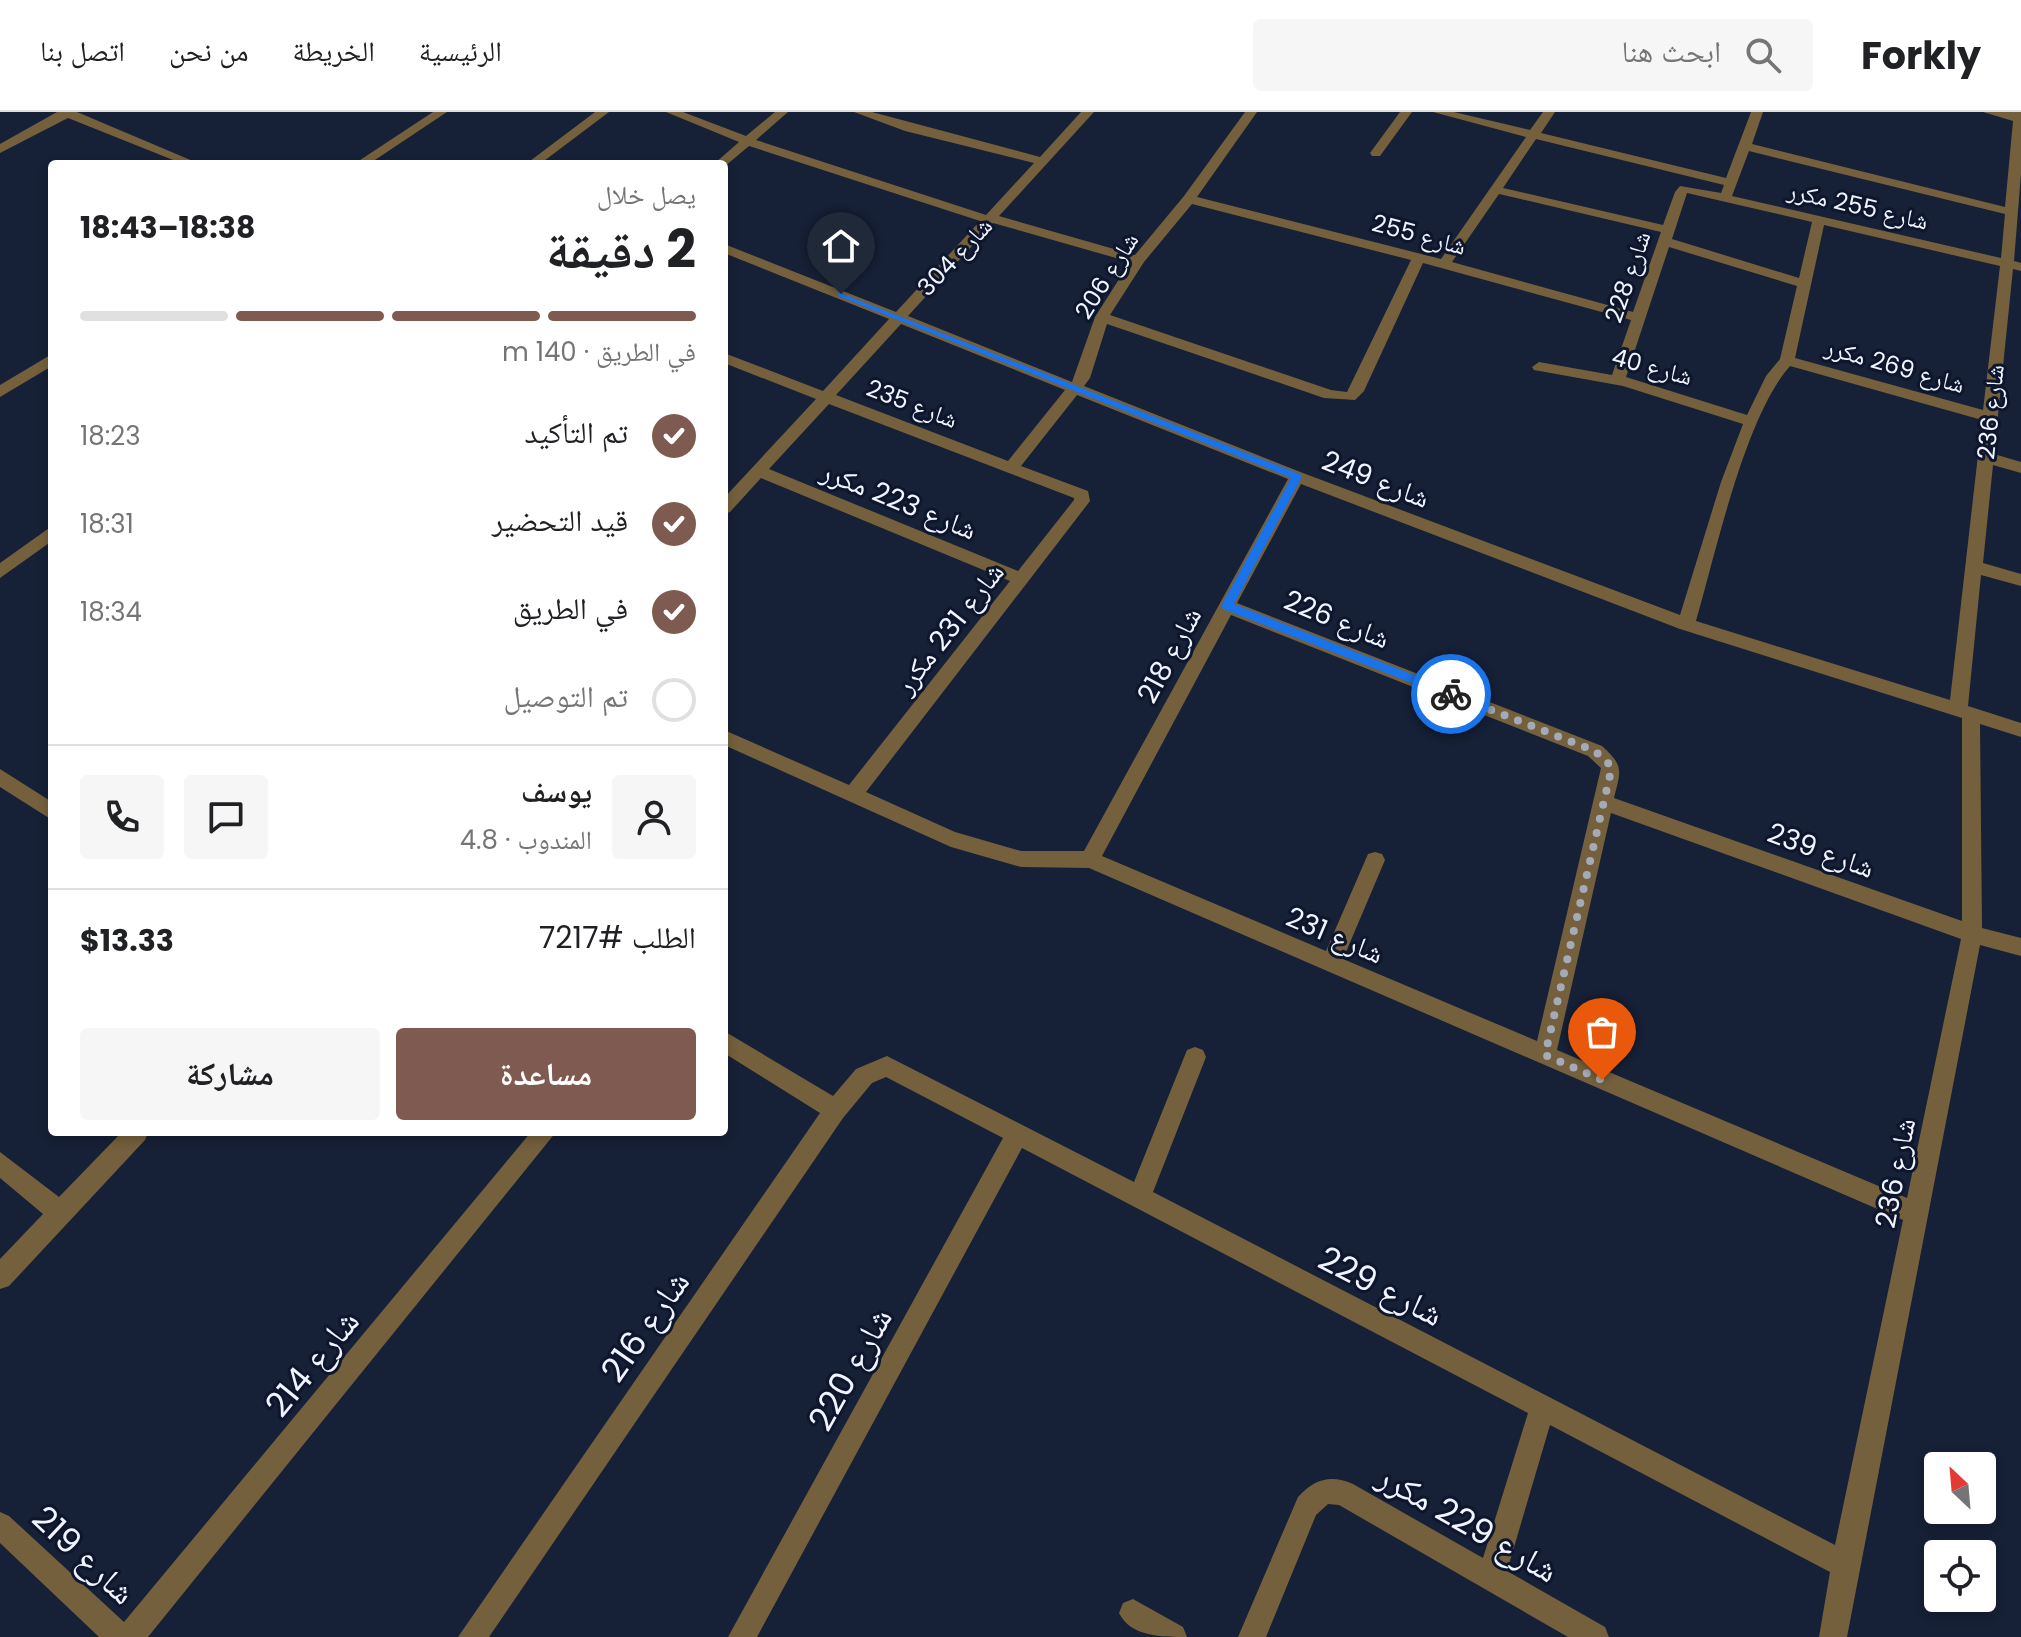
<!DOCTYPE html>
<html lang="ar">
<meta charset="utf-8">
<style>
body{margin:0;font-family:Poppins,"Noto Naskh Arabic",sans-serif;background:#f6f6f6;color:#202124;direction:rtl;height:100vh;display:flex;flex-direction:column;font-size:30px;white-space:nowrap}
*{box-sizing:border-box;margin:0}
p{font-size:26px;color:#757577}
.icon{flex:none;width:44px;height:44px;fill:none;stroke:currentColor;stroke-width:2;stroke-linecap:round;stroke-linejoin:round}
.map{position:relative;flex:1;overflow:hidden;direction:ltr}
.sheet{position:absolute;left:48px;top:48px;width:680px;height:976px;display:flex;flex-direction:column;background:#fff;border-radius:8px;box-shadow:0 4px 12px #0003;direction:rtl}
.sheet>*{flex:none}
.needle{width:52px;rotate:334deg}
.controls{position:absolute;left:1924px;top:1340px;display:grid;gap:16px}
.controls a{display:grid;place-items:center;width:72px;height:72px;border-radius:8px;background:#fff;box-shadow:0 4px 12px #0003;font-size:40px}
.pin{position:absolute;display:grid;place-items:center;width:68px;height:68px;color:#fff;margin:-82px -34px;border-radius:50% 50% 50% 0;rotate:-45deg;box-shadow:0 0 8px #0007}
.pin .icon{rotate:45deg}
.courier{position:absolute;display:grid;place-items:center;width:80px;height:80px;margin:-40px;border:6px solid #1a73e8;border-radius:50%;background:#fff;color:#222;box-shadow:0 2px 10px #0007}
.summary em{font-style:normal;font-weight:700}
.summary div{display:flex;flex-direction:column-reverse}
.summary{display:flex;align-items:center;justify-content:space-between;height:136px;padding:0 32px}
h1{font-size:52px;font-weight:700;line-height:60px}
.bar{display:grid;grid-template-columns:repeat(4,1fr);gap:12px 8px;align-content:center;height:96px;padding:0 32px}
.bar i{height:10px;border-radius:6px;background:#e0e0e0}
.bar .current{background:#7f5a50}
.bar p{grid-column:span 4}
.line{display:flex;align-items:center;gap:20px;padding:0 32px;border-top:2px solid #e0e0e0}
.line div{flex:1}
.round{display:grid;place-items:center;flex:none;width:84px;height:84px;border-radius:8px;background:#f6f6f6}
ol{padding:0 32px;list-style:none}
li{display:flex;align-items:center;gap:24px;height:88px}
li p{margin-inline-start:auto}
li .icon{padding:8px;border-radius:50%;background:#7f5a50;color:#fff;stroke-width:4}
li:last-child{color:#757577}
li i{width:44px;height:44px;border:4px solid #e0e0e0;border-radius:50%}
.primary-button{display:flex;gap:16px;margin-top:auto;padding:16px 32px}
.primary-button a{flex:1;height:92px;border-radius:8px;background:#7f5a50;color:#fff;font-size:32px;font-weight:700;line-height:92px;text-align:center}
.primary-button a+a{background:#f6f6f6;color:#202124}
header{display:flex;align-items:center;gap:48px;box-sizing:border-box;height:112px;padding:0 40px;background:#fff;border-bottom:2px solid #e0e0e0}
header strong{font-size:38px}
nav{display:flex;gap:44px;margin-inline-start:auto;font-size:28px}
.search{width:560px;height:72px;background:#f6f6f6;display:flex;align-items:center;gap:20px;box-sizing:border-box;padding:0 28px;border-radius:8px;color:#757577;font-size:30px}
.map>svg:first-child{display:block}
</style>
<header>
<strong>Forkly</strong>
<div class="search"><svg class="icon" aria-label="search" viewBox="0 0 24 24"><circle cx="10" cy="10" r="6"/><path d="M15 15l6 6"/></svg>ابحث هنا</div>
<nav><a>الرئيسية</a><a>الخريطة</a><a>من نحن</a><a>اتصل بنا</a></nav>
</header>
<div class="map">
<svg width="2021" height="1525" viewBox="0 0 2021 1525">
<rect width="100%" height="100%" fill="#162036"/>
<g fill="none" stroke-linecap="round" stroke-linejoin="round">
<path fill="#74603c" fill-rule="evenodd" d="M57,0h20l123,52h-17l-115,-46 -68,35v-9z
M433,0h14l-78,52h-15z
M595,0h14l-69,52h-14z
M666,0h17l63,24 29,-24h13l-32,28 230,75 48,-52 -129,-32 -51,-19h18l168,45 41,-45h13l-95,104 136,39 49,-59 61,-84h12l-60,85 244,62 85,-122 -93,-25h21l76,18 13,-18h12l-14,21 185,45 25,-66h12l-11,32 253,63 8,-86 -30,-9h38v62l-7,87 7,2v8l-8,-2 -19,185 27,8v11l-28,-8 -10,98 38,11v12l-40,-11 -13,131 53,17v14l-41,-13 2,204 39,10v18l-41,-11 -133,692h-28l11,-65 -280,-147 -43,146 98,56 4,10h-41l-229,-132 -11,-1 -12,11 -50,122h-28l60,-140c16,-18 33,-23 55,-13l130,74 45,-145 -506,-265 -265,489h-29l275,-499 -117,-61 -14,6 -29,35 -354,519h-31l362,-524 -96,-60v-22l109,65 23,-27 31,-13 247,126 53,-132 8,-3 8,3 3,7 -53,135 682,353 68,-325 -814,-352 -68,-1 -70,-20 -227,-102v-15l125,55 161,-204 -249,-103 -31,34 -6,2v-16l92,-99 -92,-36v-10l99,38 66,-72 -165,-66v-9l172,68 84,-91 -231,-75 -25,21v-3h-10l25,-22zM1536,27l188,46 -3,8 -41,-7 -5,6 -12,33 -160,-37zM1749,39l256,63 -4,44 -269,-62zM1687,81l125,29 -13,56 -127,-39zM1499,82l162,38 -28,80 -181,-50zM1192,92l219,56 -64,132 -16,-2 -221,-75 34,-53zM993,111l137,39 -35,55 -23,65 -164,-66zM1824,113l176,41 -17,144 -188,-52zM1669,135l128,39 -17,73 -14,17 -19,39 -121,-38zM1423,151l208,57 -19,55 -73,-13 -7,5 2,3 89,16 120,38 -22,58 -41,133 -377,-142 -219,-87 6,-8 17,-54 217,74 31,2 9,-9zM901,212l164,66 -57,71 -172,-66zM1790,254l192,54 -32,280 -254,-79c20,-69 49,-204 94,-255zM1077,283l211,84 -204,372h-63l-66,-19 -89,-40 224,-291 -2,-10 -67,-25zM829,292l245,94v2l-56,71 -249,-102zM1301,372l379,145 282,89v203l-348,-123c7,-28 10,-32 -12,-52l-365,-143zM1231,503l357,141 13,12 -64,273 -194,-82 42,-99 -3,-6 -7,-2 -7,2 -42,97 -224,-95zM1611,701l350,126 -54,259 -350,-148z
M1400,0h12l-32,44h-8l-2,-3z
M52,242v12l-52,31v-12z
M52,414v15l-52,37v-15z
M0,657l52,33v18l-52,-33z
M122,1020h26l-3,8 -136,146 -9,3v-30l43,-45 -43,-36v-26l59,45z
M531,1020h25l-408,505h-49l-99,-94v-31l9,4 115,106z
M1133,1487l50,28 4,10c-25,0 -56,0 -68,-24l4,-10z"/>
</g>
<path fill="#1a73e8" d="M838,180l462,182 2,3 -68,127 221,87v6h-8l-224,-88 -2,-3 70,-128 -453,-182z"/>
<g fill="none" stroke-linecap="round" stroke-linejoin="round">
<path stroke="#a4aab8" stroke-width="8" stroke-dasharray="0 14.4" d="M1451,582l144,57 14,13 2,7 -66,284 57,25"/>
</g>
<g text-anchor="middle" stroke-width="6" stroke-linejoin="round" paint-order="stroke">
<g font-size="24" fill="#f0f4fe" stroke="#0d162c">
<text transform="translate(1858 94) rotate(13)" y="8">شارع 255 مكرر</text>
<text transform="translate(1419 123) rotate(15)" y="8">شارع 255</text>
<text transform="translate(955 145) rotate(-47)" y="8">شارع 304</text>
<text transform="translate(1107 164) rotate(-58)" y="8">شارع 206</text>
<text transform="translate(1628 165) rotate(-71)" y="8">شارع 228</text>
<text transform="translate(1895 254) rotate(16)" y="8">شارع 269 مكرر</text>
<text transform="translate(1652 255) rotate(15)" y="8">شارع 40</text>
<text transform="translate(912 292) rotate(21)" y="8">شارع 235</text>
<text transform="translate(1991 300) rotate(-84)" y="8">شارع 236</text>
</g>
<g font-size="28" fill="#f0f4fe" stroke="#0d162c">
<text transform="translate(1376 367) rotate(21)" y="10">شارع 249</text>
<text transform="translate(899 388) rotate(22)" y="10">شارع 223 مكرر</text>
<text transform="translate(1337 507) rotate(22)" y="10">شارع 226</text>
<text transform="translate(949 516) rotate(-52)" y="10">شارع 231 مكرر</text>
<text transform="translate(1169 543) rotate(-62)" y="10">شارع 218</text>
<text transform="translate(1821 738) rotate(20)" y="10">شارع 239</text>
<text transform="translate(1335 823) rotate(23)" y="10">شارع 231</text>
<text transform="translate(1895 1061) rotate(-79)" y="10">شارع 236</text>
</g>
<g font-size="34" fill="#f0f4fe" stroke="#0d162c">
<text transform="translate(1381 1174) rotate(27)" y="12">شارع 229</text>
<text transform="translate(645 1214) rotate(-55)" y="12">شارع 216</text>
<text transform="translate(312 1251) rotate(-51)" y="12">شارع 214</text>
<text transform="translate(850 1257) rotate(-61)" y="12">شارع 220</text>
<text transform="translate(1468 1411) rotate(30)" y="12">شارع 229 مكرر</text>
<text transform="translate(84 1443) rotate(43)" y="12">شارع 219</text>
</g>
</g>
</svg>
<div class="controls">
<a><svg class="needle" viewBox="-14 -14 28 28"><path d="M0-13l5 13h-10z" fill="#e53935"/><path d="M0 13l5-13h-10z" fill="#757577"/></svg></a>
<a><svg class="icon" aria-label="locate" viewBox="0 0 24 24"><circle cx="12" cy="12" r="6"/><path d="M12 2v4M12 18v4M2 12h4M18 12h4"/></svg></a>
</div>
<div class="pin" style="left:1602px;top:968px;background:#ea580c"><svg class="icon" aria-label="bag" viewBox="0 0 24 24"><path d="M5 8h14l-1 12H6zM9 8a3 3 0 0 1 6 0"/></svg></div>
<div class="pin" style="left:841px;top:182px;background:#1f2937"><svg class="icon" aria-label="home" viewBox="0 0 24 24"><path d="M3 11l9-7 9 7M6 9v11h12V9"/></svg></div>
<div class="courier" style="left:1451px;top:582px"><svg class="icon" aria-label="bike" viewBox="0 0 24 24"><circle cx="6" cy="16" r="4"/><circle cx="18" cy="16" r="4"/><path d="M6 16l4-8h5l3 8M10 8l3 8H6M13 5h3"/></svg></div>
<section class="sheet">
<div class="summary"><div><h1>2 دقيقة</h1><p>يصل خلال</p></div><em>18:38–18:43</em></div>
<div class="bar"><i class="current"></i><i class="current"></i><i class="current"></i><i></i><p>في الطريق · 140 m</p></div>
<ol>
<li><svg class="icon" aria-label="check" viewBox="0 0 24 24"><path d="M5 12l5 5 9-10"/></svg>تم التأكيد<p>18:23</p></li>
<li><svg class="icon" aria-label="check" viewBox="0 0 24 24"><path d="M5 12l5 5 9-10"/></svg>قيد التحضير<p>18:31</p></li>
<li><svg class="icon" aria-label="check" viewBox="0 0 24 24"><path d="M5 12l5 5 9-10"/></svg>في الطريق<p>18:34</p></li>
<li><i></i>تم التوصيل</li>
</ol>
<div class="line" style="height:144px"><a class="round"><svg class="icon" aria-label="person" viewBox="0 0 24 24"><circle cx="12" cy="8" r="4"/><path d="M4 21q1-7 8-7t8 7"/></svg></a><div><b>يوسف</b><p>المندوب · 4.8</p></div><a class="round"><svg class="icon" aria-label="chat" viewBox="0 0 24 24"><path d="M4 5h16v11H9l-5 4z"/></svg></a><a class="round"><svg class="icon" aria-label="phone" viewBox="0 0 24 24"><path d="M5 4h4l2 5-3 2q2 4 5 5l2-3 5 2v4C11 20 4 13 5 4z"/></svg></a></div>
<div class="line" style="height:104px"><div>الطلب #7217</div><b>$13.33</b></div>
<div class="primary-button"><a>مساعدة</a><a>مشاركة</a></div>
</section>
</div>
